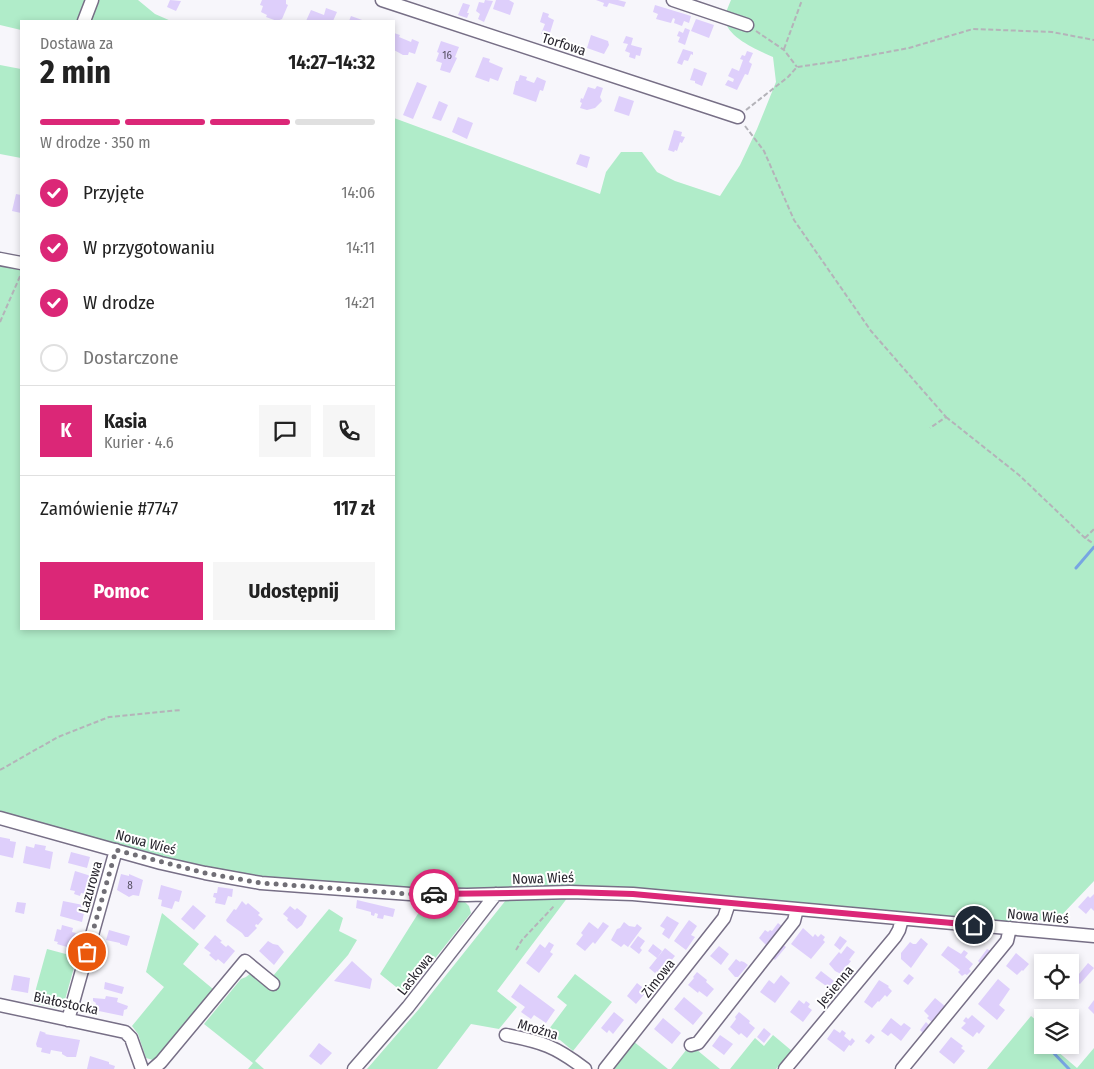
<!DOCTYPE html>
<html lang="pl">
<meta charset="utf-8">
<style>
body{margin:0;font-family:"Fira Sans Condensed",sans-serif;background:#f6f6f6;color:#222;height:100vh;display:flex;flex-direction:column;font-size:19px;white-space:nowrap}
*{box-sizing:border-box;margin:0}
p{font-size:16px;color:#767676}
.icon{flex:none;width:28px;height:28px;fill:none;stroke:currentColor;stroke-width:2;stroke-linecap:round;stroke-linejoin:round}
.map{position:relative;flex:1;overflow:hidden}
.panel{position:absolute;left:20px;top:20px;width:375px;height:610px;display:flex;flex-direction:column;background:#fff;border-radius:0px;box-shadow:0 2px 8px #0003}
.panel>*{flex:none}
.controls{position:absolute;left:1034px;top:954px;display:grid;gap:10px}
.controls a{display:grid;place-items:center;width:45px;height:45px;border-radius:0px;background:#fff;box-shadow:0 2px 8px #0003;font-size:25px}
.pin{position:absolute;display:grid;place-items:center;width:42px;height:42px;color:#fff;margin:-21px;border:2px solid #fff;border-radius:50%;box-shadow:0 1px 5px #0007}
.courier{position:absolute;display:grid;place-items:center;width:50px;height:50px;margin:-25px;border:4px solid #db2777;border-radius:50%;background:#fff;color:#222;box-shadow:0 1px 6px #0007}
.summary em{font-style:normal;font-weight:700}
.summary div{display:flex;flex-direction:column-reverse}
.summary{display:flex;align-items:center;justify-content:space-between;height:85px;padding:0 20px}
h1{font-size:32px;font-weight:700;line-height:38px}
.bar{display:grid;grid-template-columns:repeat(4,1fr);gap:8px 5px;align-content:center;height:60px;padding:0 20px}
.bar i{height:6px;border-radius:4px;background:#e0e0e0}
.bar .on{background:#db2777}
.bar p{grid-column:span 4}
.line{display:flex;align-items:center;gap:12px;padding:0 20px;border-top:1px solid #e0e0e0}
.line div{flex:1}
.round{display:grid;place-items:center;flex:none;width:52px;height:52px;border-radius:0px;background:#f6f6f6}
ol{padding:0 20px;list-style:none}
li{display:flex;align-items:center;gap:15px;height:55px}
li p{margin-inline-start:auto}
li .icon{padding:5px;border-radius:50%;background:#db2777;color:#fff;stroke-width:4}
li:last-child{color:#767676}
li i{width:28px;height:28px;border:2px solid #e0e0e0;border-radius:50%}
.cta{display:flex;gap:10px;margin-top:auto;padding:10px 20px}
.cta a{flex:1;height:58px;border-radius:0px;background:#db2777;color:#fff;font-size:20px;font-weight:700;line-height:58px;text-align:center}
.cta a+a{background:#f6f6f6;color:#222}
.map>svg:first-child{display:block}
</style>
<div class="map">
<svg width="1094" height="1069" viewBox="0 0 1094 1069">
<rect width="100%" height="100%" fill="#f7f6fb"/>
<path fill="#b0ecc9" d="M0,0h93l-5,21h-67v9l-21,-5z
M99,0h39l17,14 16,7h-82z
M731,0h363v881l-38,40 -42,-3 -6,6 -426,-38 -127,4 -59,-1 -148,-12 -47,-8 -161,-43 -40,-15v-549l21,4v363h373v-511l206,76 6,-22 15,-20h21l15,20 18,9 45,15 20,-31 17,-36 19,-47 -3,-25c-15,-7 -46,-19 -48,-38 0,-6 4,-14 6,-19z
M0,65l21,4v89l-21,-4z
M568,897l-71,94 20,16 -18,22 -28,-5 -34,45h-70l52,-60 87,-109z
M426,901h38l5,5 2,7 -65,82 -26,-21z
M329,909l14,9 -4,13 18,9 -9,15 -93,106 9,8h-16l5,-6 -49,-39 37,-45 5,-2 5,-4 23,17 6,-8 -7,-6z
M162,913l37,31 -16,20 30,25 -45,55 -15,16 -7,-2 -8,-24 -6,-8 32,-39 -18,-15z
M47,949l30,8 -13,46 -8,5 -24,-5z
M575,974l37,28 -39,49 -13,-11 -17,-3 24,-32 -10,-8z
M1031,1016l11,9v20h8l27,23 17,-20v21h-107z
M773,1035l19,16 -16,18h-46l25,-31 9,8z
M633,1041l35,28h-57z
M687,1049l4,2 6,-1 23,19h-49z"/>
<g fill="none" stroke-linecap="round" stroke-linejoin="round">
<path stroke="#77a5e2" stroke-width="3" d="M1076,568l18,-21
M1046,1045l23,24"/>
</g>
<path fill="#decffb" d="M170,0l11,1 -5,10 -9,-4z
M262,0h24v4l2,1 -6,14 -5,2 -11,-4 1,-2 -6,-3 2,-6 -3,-1z
M485,0l8,1 -9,21 -6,-3 2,-5 -4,-3 3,-9 5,1z
M496,0h13l5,3 -4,12 -17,-6z
M596,0h22l8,2 -2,5 -15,-4 -2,4 -4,-1 1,-3z
M463,3l7,2 -3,8h2l-2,5 -9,-3z
M655,5l36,11 -2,7 -5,-2 -2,5 -8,-3 1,-4 -2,-1 -2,5 -15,-4 2,-5 -5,-2z
M326,8l11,4 -4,9h-27l5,-11 13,5z
M543,12l6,2 -1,3 6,3 -5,16 -8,-2 4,-10 -5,-2z
M351,16l14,5h-16z
M696,19l18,6 -5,13 -18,-7z
M685,28l5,2 -5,15 -7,-3 2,-5 -3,-1 2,-5 4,2z
M394,33l6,2 -1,2 12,5 1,-3 7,3 -4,12 -6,-2 -1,3h-5l-9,-5z
M591,35l17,6 1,4 -5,9 -17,-6z
M626,36l7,2 -2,7 11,3 -2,8 -4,-1 -1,4 -6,-2 1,-4 -5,-2 3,-7 -5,-1z
M441,41l18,6 -4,10 2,1 -7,15 -10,-3 2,-7 -6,-2 3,-8 -2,-1z
M683,49l10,3v3l-2,-1 -3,7 -4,-1 -2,5 -5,-2z
M747,51l6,2 -4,9 3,2 -4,11 -3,-1 -8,16 -12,-5 3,-5 5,2 1,-3 -6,-3 4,-8 7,3 4,-11 -3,-1 2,-4 3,1z
M483,57l7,2 -1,3 14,6 -5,13 -8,-3 -1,4 -14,-5z
M694,68l13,5 -5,13 -7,-3v-2l-5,-1z
M520,75l7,2 -1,3 8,3 3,-6 9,4 -3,10 -3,-1 -4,12 -23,-8 3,-13h2z
M417,82l10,4 -14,33 -10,-4z
M597,86l6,2 -3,9 2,4 -7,7 -8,2 -7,-2 2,-5 -2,-1 1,-4 2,1 5,-12 7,2z
M619,96l15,5 -5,15 -15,-5z
M439,101l9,4 -7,16 -9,-3z
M458,117l15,6 -6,16 -15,-7z
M674,130l8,2 -1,4 4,1 -3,6 -2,-1 -3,9 -2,-1 -1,2 -6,-2z
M580,154l10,3 -3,11 -11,-4z
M16,194l5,1v18l-9,-2z
M0,837l10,2v2l6,1 -3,16 -13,-3z
M35,844l11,2 -1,4 8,2 -3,17 -27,-6 3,-17 8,2z
M71,852l19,5 -3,11 -19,-5z
M75,871l16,5 -5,18 -5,-1 -1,3 -6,-2 1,-3 -5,-1z
M121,874l8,2v-2l14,6 -4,16 -6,-1 -4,2 -12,-7z
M161,885l21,6 -3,11 -4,-1 -3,8 -11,-3 1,-6 -4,-1z
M218,887l15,2 -1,8 -4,-1 -3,9 -10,-2 1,-5 -3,-1 1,-4h3z
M1094,894v17l-3,-3 -5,6 -8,-7 10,-11 2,2z
M357,900l38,9 -2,8 -9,-2 -1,4 -6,-1 1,-4 -3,-1 -1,3 -3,-1v-3l-15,-4z
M63,901l20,4 -2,7 3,1 -2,9 -22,-6z
M242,901l4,4 2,-2 12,10 -2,2 5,4 -5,6 -2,-1 -1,2 2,2 -9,9h-3l-3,-4 -15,-11 -1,-2 8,-11 2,1z
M17,902l9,1 -2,11 -9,-2z
M193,905l13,11 -12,14 -13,-11z
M290,906l5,4 2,-2 10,8 -5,9 -5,4 -10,-9 1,-2 -5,-4z
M667,916l12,7 -10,16 -7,-5 3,-5 -5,-3z
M689,920l8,6 -6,9 4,2 -9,13 -12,-9z
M589,922l9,7 5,-7 6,4 -14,18 -2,-2 -8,9 -9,-7 7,-9 -2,-2z
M624,922l5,4 6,1 2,-3 5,4 -14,19 -4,-3 -3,3 -10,-7 6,-11 3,-1z
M778,923l5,4 -15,20 -9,-9 6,-8 3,2 2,-2 2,1z
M62,925l11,3 -1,4 4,1 -5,13 -3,-1 -1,2 -10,-3 1,-2 -4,-1 3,-12 4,1z
M803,928l10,9 2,-3 3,3 3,-3 4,3 -2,3 2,2 -14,17 -20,-15z
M109,930l21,6 -3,10 -7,-2v-1l-14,-3z
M215,935l7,6 -2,1 6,5 2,-2 7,6 -11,13 -6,-5 -2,2 -7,-6 2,-2 -7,-5z
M638,936l7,5 -5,7 2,2 -3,4 -9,-7z
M840,936l7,5 -7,9 -6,-5z
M921,938l7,6 -17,24 -10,-9v-6l9,-11 3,2h3z
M268,941l5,3 5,1 6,7 -10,13 -15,-14z
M549,942l5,3 -4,7 3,2 -14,19 -13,-10 14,-19 5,4z
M653,944l9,7 -5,7 -9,-7z
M782,944l4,3 -11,13 -4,-3z
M719,946l10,8 -8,11 -11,-9z
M847,946l8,6 -6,8 2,1 -10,13 -6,-3 -6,-7 10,-12 2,2z
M948,946l13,8 3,-4 4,3 -3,4 8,7 -4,5 2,2 -4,4 -2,-1 -3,2 -4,-4 2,-2 -19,-15z
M665,948l10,8 -15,18 -3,-3 -2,2 -6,-5z
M987,949l4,2 -10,13 -3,-3z
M1016,953l13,11 -6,7 -1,-1 -5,5 -11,-9z
M736,959l4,3 1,-1 3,1 4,3 -10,12h-3l-7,-8z
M352,961l20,18 -2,10 -36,-8z
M1088,963l6,5 -14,16 -6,-4z
M821,971l13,10 -5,7 -14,-10z
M697,972l10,8 -1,2 8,7 -7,8 -8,-6 -1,2 -10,-8 6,-7 -1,-1z
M909,974l5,4 -6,7 -5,-4z
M14,975l16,3 -2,15 -17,-3z
M781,975l9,8 -15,20 -15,-11 9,-12 5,4z
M998,979l12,10 -11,16 6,5 -8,10 -19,-16z
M879,980l10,6 -1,1 4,4 -5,6 -2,-2 -6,7 -1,-1 -6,7 -8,-6z
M105,982l19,5 -2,7 -18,-5z
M637,983l10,8 -11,13 -9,-8z
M520,984l35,26 -9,13 -12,-8 -3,4 -10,-7 4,-5 -14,-10z
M106,996l12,2 -1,4 11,4 -1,3 -3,1 -1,6 -29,-6 2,-7 -3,-2v-3l12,1z
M684,997l19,16 -10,12 -19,-16z
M935,998l11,9 -13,16 -6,-5 2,-2 -5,-5z
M799,1000l5,4 2,-3 4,3 -2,3 4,3 -9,12 -13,-10z
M1094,1000v14l-6,-6z
M614,1012l10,8 -11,14 -4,-4 -2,3 -6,-5z
M739,1012l11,9 -1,2 6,5 -8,10 -6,-5 -2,2 -9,-8 6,-8 -1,-2z
M972,1015l13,11 -6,8 -2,-2 -4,5 -12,-9 5,-5 -3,-2 3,-4 2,2z
M663,1018l18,15 -9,11 -18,-15z
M891,1018l10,8 3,-3 7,5 -10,13 -10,-8 -3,3 -7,-5z
M926,1022l4,4 -6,8 -4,-4z
M764,1028l7,6 -7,9 -7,-6z
M834,1029l6,4 2,-3 4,3 -2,3 6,5 2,-3 3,3 -4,5 -2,-1 -5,7 -17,-13z
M40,1031l6,2 -1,1 35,6 -4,17h-9l-5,-3v-2l-11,-2 -1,4 -9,-2 1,-4 -5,-1 -1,-3z
M871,1034l4,3 -6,7 -4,-3z
M720,1035l13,9 -9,11 -12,-9z
M951,1037l12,9 -2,2 4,3 -11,13 -15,-12z
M319,1043l13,10 -11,12 -12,-9z
M90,1056l19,6v2l6,2 -1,3h-27z"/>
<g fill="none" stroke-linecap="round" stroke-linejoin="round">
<defs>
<path id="minor" d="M382,0l356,117
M673,0l74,25
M84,21l8,-21
M0,259l21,4
M0,818l161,45 44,10 56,10 149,11 57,1 103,-3 63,2 461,42
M0,1005l125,27 6,6 11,31
M68,1020l48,-170
M506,1035c36,7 49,11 79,34
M691,1045l7,-2 96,-122 3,-12
M153,1069l8,-7 84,-101 28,23
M354,1069l54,-62 88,-113
M605,1069l119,-151 5,-15
M785,1069l110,-132 4,-7 3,-11
M902,1069l105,-128 3,-13"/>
</defs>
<use href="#minor" stroke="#776f86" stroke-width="15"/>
<path stroke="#b4b3b9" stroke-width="2" stroke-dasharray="5 2.5" stroke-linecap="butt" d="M756,31l28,19 13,17
M784,49l18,-49
M746,110l42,-33 9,-10 42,-6 70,-13 64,-19 79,3 42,8
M745,126l19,25 30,69 77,111 75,86 -16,11
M0,322l21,-48
M946,417l73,58 66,63 9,6
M1085,538l9,-9
M0,770l58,-33 51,-20 72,-7
M516,950l6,-10 33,-35"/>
<use href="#minor" stroke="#fff" stroke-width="12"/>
</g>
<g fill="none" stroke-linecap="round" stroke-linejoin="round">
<path stroke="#716f76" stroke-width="5" stroke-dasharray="0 9" d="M87,952l29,-102 89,23 56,10 149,11h24"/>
<path stroke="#db2777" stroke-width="6" d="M434,894l136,-2 63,2 341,31"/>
</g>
<g text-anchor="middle" stroke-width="4" stroke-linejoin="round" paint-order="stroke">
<g font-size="11" fill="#565062">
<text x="447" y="59">16</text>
<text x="130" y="889">8</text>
</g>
<g font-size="14" fill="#29262f" stroke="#fff">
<text transform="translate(564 44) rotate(18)" y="5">Torfowa</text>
<text transform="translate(146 842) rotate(15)" y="5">Nowa Wieś</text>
<text transform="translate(543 878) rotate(-2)" y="5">Nowa Wieś</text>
<text transform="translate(90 887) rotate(-74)" y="5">Lazurowa</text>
<text transform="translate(1038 916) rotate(5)" y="5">Nowa Wieś</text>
<text transform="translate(415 974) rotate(-52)" y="5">Laskowa</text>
<text transform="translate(658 978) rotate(-52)" y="5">Zimowa</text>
<text transform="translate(835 986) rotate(-50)" y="5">Jesienna</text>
<text transform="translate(66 1003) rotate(12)" y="5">Białostocka</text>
<text transform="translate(538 1029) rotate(16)" y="5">Mroźna</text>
</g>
</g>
</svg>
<div class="controls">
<a><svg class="icon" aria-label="locate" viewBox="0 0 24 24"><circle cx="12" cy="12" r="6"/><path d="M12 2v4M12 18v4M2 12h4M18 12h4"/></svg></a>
<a><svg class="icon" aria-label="layers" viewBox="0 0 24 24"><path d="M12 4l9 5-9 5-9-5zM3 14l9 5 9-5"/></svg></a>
</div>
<div class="pin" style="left:87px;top:952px;background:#ea580c"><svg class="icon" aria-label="bag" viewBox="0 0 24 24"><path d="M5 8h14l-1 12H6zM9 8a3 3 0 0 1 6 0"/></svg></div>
<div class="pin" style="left:974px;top:925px;background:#1f2937"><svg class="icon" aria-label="home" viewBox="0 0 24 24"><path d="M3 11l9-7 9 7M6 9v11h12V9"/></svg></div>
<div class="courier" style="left:434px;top:894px"><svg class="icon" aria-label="car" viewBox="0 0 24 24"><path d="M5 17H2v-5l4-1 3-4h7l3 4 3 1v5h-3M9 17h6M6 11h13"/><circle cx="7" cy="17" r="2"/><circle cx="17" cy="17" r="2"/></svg></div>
<section class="panel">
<div class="summary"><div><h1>2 min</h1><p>Dostawa za</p></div><em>14:27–14:32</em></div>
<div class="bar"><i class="on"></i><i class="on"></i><i class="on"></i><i></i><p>W drodze · 350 m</p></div>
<ol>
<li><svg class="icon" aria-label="check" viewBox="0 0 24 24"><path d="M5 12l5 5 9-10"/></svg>Przyjęte<p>14:06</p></li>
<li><svg class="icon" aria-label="check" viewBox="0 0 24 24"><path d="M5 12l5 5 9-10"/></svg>W przygotowaniu<p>14:11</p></li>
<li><svg class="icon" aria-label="check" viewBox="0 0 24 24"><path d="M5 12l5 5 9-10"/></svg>W drodze<p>14:21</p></li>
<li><i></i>Dostarczone</li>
</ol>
<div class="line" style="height:90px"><b class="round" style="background:#db2777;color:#fff">K</b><div><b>Kasia</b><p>Kurier · 4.6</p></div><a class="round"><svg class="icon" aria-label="chat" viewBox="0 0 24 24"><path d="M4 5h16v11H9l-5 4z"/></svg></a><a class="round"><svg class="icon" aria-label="phone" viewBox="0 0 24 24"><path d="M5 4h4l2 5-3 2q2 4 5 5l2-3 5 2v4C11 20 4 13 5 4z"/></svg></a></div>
<div class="line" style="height:65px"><div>Zamówienie #7747</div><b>117 zł</b></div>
<div class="cta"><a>Pomoc</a><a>Udostępnij</a></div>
</section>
</div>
